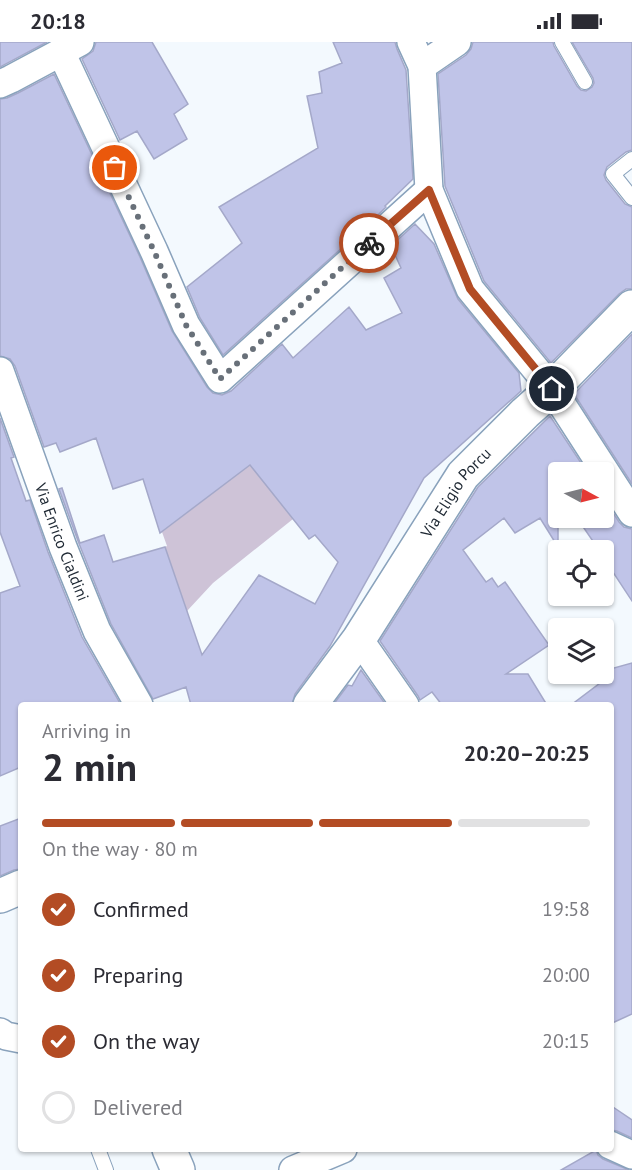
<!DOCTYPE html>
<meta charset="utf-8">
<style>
body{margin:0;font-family:"PT Sans",sans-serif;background:#f7f7f7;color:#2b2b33;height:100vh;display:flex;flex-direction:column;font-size:22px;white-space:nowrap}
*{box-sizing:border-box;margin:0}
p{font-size:20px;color:#7c7c81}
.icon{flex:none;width:33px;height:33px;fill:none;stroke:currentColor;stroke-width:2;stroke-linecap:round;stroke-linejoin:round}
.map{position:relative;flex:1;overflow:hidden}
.details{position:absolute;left:18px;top:660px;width:596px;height:450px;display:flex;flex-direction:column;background:#fff;border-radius:6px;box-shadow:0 2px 4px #0004}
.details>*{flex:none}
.needle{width:39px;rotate:97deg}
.buttons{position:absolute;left:548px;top:420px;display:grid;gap:12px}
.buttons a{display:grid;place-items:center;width:66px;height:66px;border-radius:6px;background:#fff;box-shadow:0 2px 4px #0004;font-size:30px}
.pin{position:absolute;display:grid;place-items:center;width:51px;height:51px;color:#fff;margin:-26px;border:3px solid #fff;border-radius:50%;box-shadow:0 2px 6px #0007}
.courier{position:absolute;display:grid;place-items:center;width:60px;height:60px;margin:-30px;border:4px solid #b34c24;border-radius:50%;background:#fff;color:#222;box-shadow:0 2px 8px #0007}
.summary em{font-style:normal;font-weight:700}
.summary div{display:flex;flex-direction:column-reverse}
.summary{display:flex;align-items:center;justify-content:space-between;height:102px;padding:0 24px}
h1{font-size:39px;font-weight:700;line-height:45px}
.bar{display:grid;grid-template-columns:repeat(4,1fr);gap:9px 6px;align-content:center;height:72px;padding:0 24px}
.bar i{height:8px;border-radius:4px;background:#e1e1e2}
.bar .on{background:#b34c24}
.bar p{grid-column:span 4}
ol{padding:0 24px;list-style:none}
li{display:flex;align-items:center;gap:18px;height:66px}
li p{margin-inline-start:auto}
li .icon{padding:6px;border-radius:50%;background:#b34c24;color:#fff;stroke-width:4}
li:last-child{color:#7c7c81}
li i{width:33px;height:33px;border:3px solid #e1e1e2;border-radius:50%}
.status{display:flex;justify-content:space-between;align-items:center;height:42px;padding:0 30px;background:#fff;direction:ltr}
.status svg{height:16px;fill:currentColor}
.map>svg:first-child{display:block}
</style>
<div class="status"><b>20:18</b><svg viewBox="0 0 49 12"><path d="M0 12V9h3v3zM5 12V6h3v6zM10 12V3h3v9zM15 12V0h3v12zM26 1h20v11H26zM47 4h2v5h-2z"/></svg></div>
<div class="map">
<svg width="632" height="1128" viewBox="0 0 632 1128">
<rect width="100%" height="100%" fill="#f3f9fe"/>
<path fill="#cec3d7" d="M250,423l43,54 -80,64 -26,28 -22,-64 2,-1 -5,-14z"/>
<path fill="#c0c4e8" stroke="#a4a8c9" stroke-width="1.5" d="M0,0h47l-47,25z
M96,0h56l36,62 -14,10 13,25 -33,20 -17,-28 -17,9 -38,-81 11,-8z
M333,0h62l2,7 9,21 7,109 -28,27 1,1 -9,9 -1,-1 -32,31 -121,109 -23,-37 -13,-31 55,-44 -23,-36 99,-59 -11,-52 15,-3 -3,-21 23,-9z
M473,0h80l1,4 23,40 4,4 5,1 6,-4 2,-4 -1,-5 -21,-36h60v108l-6,2 -19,15 -3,8 2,5 19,24 7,3v82h-6l-7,5 -68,69 -67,-82 -39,-95 -7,-112 28,-19 5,-6z
M54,32l86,183 32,74 35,56 6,6 9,2 9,-4 51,-47 11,14 56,-51 17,23 36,-17 -18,-35 17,-10 -10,-22 24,-22 19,20 24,55 61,74 2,18 -97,87 -94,168 -35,48 -3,11h-101l-5,-18 -33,12 -42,-75 -33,-83 -19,-52 3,-1 18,55 24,-8 9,27 52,-15 37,108 57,-80 56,29 23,-42 -23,-27 -6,4 -59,-74 -90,68 -17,-54 -30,10 -17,-51 -36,14 -4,-9 -12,4 -29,-81 -5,-7 -10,-3v-257l7,-1 11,-5z
M632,292v150l-58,-90z
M550,374l37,56h-29v75l-18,-29 -25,15 -11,-15 -41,32 23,32 6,-4 6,9 7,-5 44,63 -43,29h22l19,31h-105l-10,-13 -12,8 -2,-4 -38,-55 98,-154z
M0,376l14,39 -3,1 15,43 4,-1 18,52 34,85 39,68h-100v62l-21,9v-183l20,-7 -20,-54z
M603,455l16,25 5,5 8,2v72l-29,-44v-7h-4l-22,-32h26z
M632,621v351l-22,10v-319h-39l29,-22 -7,-9h10v-3z
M361,628l25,35h-53l15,-20 4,1z
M21,776v51l-7,1 -14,6v-50z
M610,1063l22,15v18l-15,-7 -7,-1z
M596,1108l2,5 5,4 26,11h-68z"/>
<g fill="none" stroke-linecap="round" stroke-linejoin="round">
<defs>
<path id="service" d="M562,0l23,40
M632,117l-19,15 19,24
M98,1107l8,21"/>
<g id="minor">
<path d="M411,0l11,24 7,124 41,99 82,100 80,124"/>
<path d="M61,10l93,199 32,74 34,54 209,-189"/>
<path d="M422,24l35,-24"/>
<path d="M0,42l11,-5 69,-37"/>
<path id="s1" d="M0,329l63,176 34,84 42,74"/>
<path d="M359,597l46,66"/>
<path d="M0,990l6,4 15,3"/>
<path d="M610,1103l22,10"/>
<path d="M293,1128l50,-21"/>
</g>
<g id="tertiary">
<path id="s2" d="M310,663l49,-66 104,-164 62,-62 27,-24 80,-82"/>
<path d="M0,854l21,-9"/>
<path d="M169,1107l9,21"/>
</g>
</defs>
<use href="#service" stroke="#89a2bc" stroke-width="16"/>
<use href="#minor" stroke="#89a2bc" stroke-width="30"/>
<use href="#tertiary" stroke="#89a2bc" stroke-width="36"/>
<use href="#service" stroke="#fff" stroke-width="14"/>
<use href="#minor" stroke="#fff" stroke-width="27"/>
<use href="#tertiary" stroke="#fff" stroke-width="33"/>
</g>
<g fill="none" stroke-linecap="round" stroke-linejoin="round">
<path stroke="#687079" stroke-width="6" stroke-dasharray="0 10.8" d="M115,126l39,83 32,74 34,54 149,-136"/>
<path stroke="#b34c24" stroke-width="8" d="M369,201l60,-53 41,99 82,100"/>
</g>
<g text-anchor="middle" stroke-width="6" stroke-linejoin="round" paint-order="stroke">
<g font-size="16" fill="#1d2732" stroke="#fff">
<text dy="6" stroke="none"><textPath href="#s2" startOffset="258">Via Eligio Porcu</textPath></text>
<text dy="6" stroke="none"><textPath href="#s1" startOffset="182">Via Enrico Cialdini</textPath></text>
</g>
</g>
</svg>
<div class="buttons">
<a><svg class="needle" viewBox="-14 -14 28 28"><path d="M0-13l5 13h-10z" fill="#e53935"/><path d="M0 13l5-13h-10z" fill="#7c7c81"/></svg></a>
<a><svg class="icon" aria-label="locate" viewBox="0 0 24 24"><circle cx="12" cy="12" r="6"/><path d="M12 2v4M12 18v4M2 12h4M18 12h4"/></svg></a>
<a><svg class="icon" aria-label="layers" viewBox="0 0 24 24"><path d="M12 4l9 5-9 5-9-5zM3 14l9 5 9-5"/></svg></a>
</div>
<div class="pin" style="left:115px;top:126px;background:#ea580c"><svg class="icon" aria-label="bag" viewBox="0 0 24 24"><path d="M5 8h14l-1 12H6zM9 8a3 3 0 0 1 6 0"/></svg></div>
<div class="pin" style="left:552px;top:347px;background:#1f2937"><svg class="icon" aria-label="home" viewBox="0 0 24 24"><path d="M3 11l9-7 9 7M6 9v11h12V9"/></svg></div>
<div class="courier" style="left:369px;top:201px"><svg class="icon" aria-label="bike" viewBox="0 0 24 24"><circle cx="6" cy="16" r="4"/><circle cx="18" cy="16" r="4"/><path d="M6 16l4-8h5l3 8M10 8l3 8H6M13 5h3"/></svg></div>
<section class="details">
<div class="summary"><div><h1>2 min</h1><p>Arriving in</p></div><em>20:20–20:25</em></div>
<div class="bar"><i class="on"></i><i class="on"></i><i class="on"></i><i></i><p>On the way · 80 m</p></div>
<ol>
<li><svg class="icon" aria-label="check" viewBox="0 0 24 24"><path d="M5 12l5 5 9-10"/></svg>Confirmed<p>19:58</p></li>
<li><svg class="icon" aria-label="check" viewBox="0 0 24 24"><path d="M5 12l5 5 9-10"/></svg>Preparing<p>20:00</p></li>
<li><svg class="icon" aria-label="check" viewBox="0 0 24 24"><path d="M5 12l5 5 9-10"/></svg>On the way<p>20:15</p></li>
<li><i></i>Delivered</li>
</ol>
</section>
</div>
